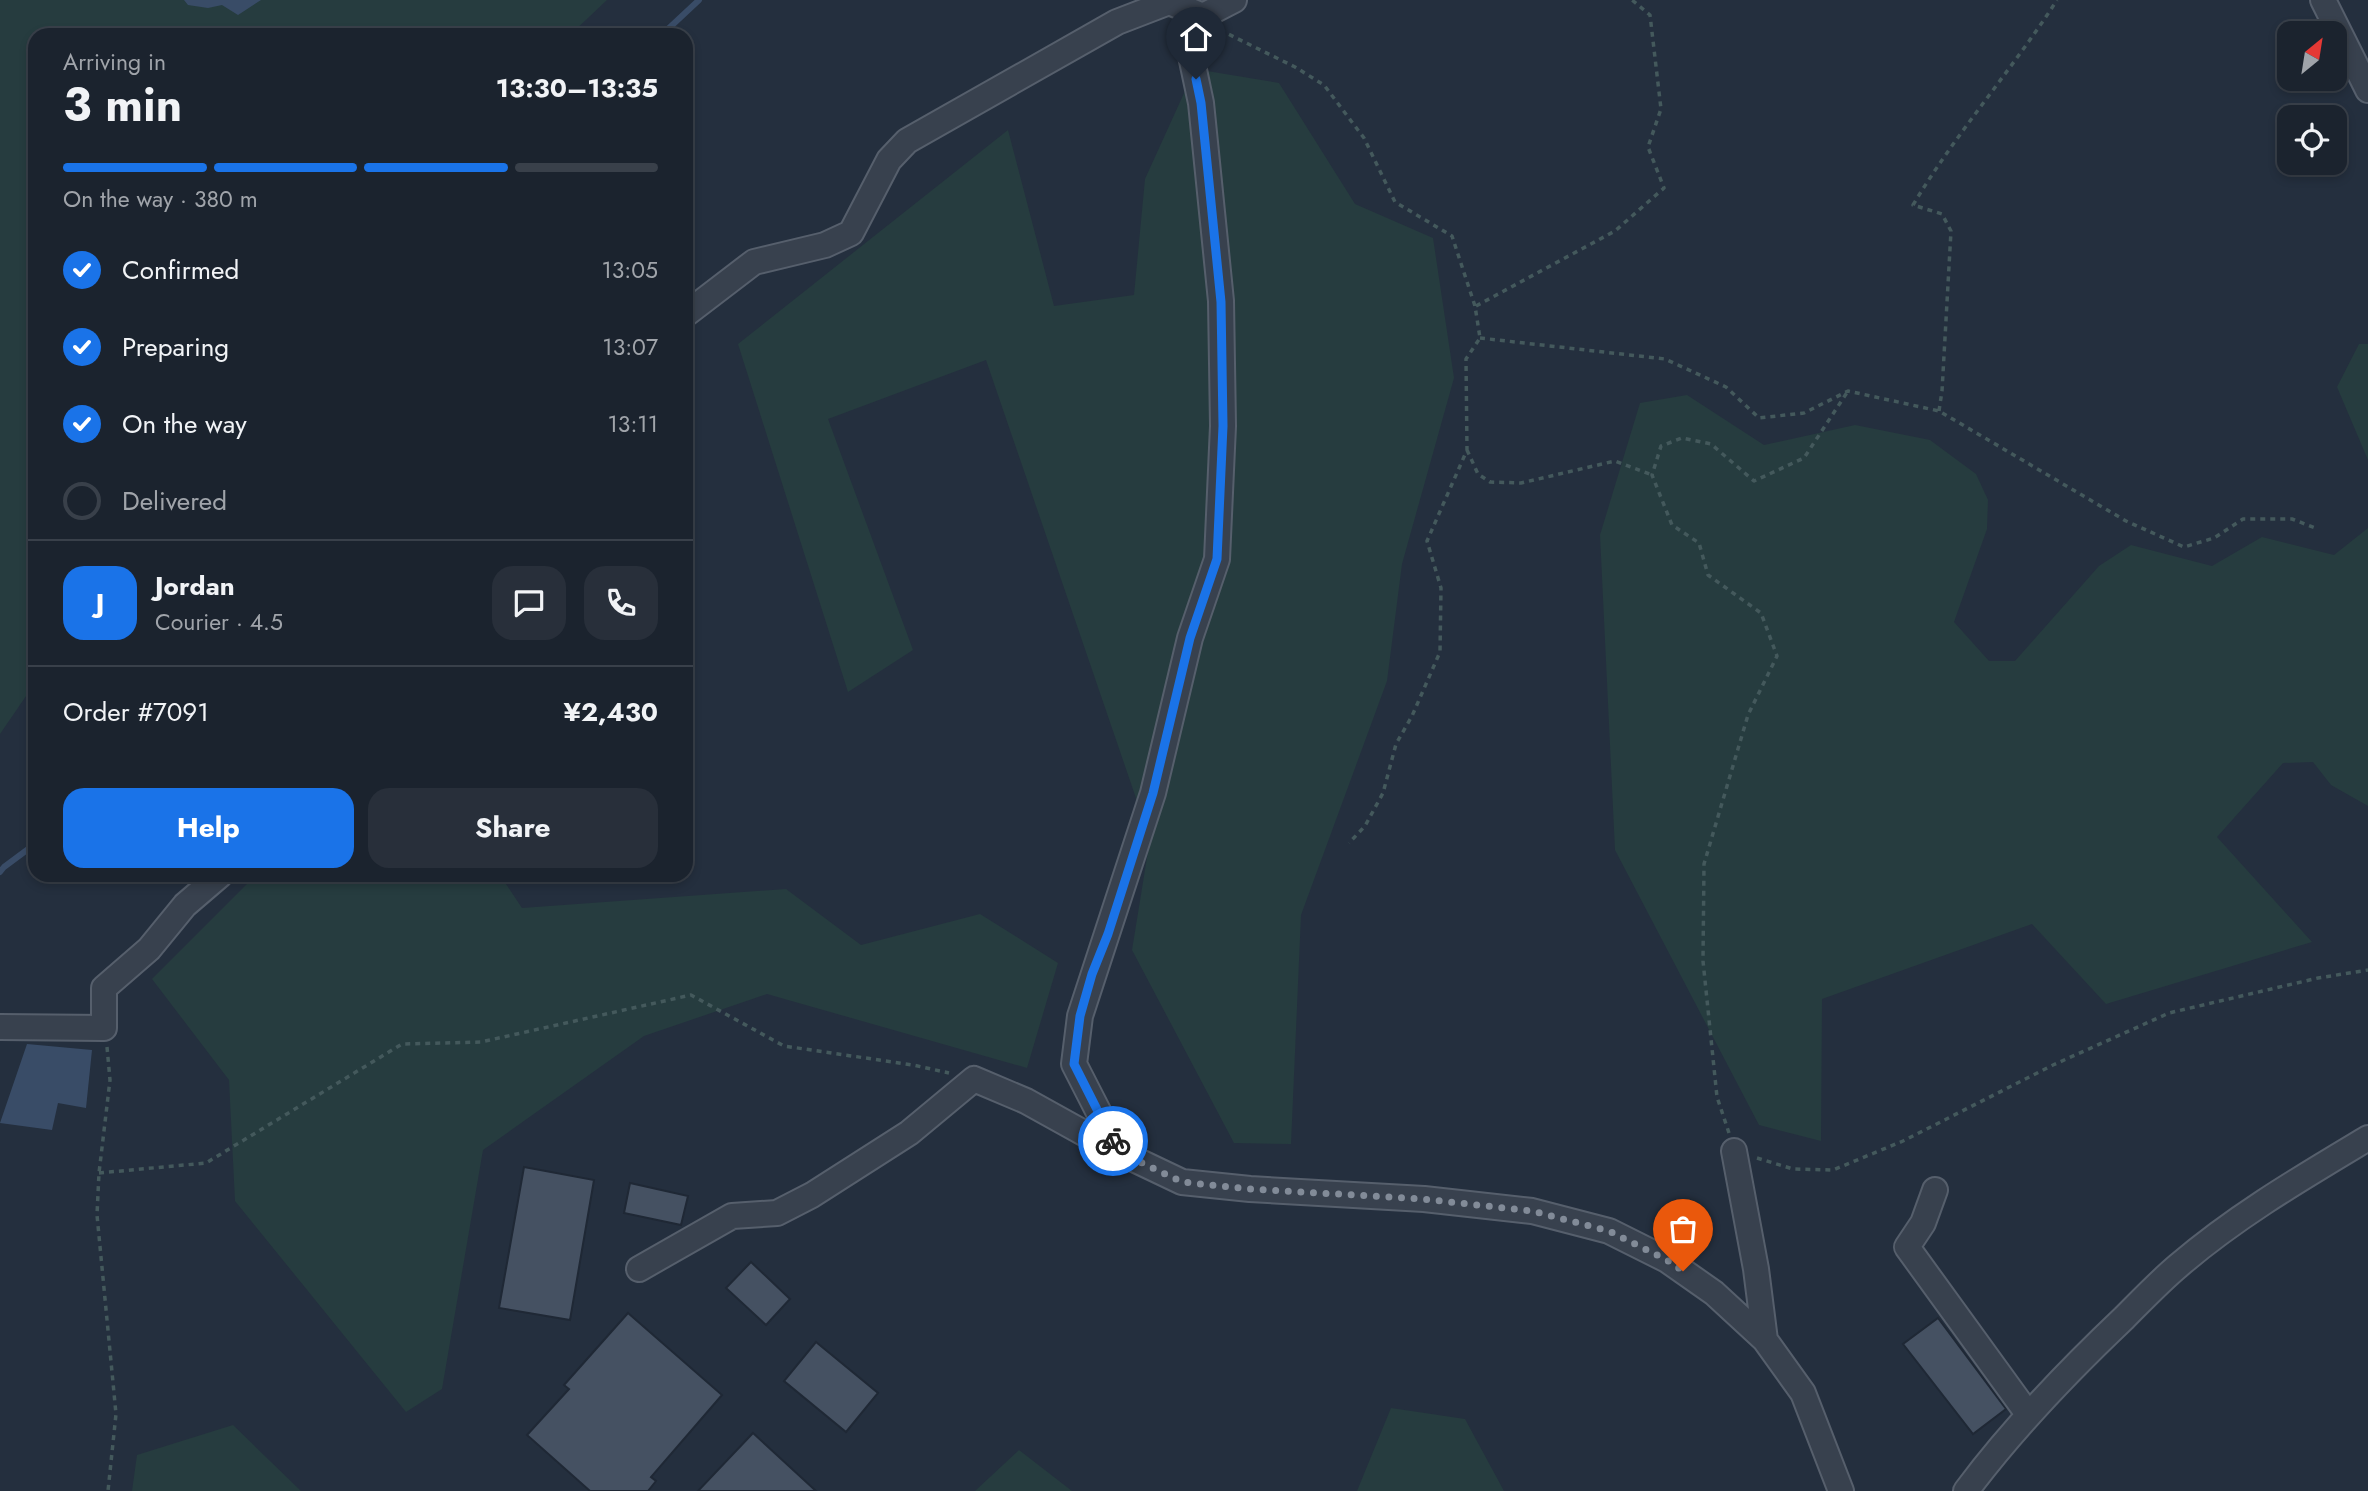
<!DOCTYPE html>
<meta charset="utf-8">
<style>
body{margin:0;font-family:Jost,sans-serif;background:#282f3a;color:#f1f3f6;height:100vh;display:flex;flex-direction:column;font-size:26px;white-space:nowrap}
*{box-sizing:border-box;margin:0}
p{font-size:23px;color:#a0a4aa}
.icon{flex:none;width:38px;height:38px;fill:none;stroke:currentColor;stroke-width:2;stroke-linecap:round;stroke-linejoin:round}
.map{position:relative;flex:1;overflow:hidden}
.sheet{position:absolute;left:28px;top:28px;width:665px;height:854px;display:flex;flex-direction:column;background:#1b232e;border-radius:21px;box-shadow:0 4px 10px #0003,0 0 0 2px #39404a}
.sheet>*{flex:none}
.needle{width:46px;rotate:30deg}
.fabs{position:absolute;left:2277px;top:21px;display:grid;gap:14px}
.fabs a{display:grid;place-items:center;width:70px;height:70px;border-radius:14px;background:#1b232e;box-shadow:0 4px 10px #0003,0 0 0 2px #39404a;font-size:35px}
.pin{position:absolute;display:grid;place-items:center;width:60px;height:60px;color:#fff;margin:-72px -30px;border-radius:50% 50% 50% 0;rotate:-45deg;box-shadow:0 0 7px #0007}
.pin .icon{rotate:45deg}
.courier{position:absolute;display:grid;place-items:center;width:70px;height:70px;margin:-35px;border:5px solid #1a73e8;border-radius:50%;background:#fff;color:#222;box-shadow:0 2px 9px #0007}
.summary em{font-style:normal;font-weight:700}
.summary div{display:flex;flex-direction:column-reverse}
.summary{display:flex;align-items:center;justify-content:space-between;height:119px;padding:0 35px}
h1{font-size:46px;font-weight:700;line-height:52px}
.bar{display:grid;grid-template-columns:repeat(4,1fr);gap:10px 7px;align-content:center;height:84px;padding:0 35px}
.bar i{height:9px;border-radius:5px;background:#39404a}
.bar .current{background:#1a73e8}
.bar p{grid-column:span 4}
.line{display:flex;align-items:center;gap:18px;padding:0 35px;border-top:2px solid #39404a}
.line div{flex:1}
.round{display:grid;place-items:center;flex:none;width:74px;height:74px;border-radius:21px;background:#282f3a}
ol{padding:0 35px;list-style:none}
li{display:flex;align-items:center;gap:21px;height:77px}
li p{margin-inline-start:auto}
li .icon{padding:7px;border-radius:50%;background:#1a73e8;color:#fff;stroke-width:4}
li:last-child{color:#a0a4aa}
li i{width:38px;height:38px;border:4px solid #39404a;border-radius:50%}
.button{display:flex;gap:14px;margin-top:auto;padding:14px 35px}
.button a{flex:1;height:80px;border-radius:21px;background:#1a73e8;color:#fff;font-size:28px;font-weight:700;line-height:80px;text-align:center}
.button a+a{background:#282f3a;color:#f1f3f6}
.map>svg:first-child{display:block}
</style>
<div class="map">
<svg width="2368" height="1491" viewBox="0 0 2368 1491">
<rect width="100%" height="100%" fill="#242f3e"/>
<path fill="#263c3f" d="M0,0h607l-37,35h-535v648l-35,51z
M1195,69l84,14 76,121 78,34 21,140 -52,186 -15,117 -86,234 -10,229 -57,-1 -102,-193 18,-111 -164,-479 -158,59 85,231 -65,42 -110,-348 270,-214 46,176 80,-11 11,-116z
M2359,344h9v116l-31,-73z
M1687,395l77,50 91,-20 75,15 46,34 12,26 -1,29 -33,93 35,39h26l84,-95 32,-21 81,21 50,-29 72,18 34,-27v278l-37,-21 -18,-23 -30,1 -66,74 95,105 -206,62 -74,-80 -210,75 -1,142 -62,-16 -144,-275 -15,-315 40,-132z
M256,875h99l9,7 18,-7h118l22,33 264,-19 75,56 119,-31 78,49 -31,105 -260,-74 -123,42 -161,114 -41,239 -36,23 -171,-211 -6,-121 -77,-101z
M1391,1408l74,11 39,72h-147z
M233,1425l68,66h-169l5,-36z
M1019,1450l53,41h-97z"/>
<path fill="#394c67" d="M184,0h77l-23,15 -16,-10 -14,3 -20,-3z
M27,1044l65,6 -6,58 -28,-5 -6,27 -52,-7z"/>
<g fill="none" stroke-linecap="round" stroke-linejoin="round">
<path stroke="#394c67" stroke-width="6" d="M655,35l13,-6 31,-29
M0,872l4,-5 31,-23"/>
</g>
<path fill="#455162" stroke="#1f2835" stroke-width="2" d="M524,1167l70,13 -24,140 -71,-12z
M630,1183l58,13 -7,29 -57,-12z
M751,1262l39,37 -24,26 -40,-37z
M628,1313l94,82 -71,82 5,4 -8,10h-58l-63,-56 42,-46 -5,-4z
M1938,1318l68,91 -33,25 -70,-90z
M816,1342l62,51 -32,39 -62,-51z
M753,1433l63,58h-118z"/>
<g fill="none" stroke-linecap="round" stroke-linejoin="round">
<defs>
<path id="minor" d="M2323,0l45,90
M1203,16v5l-12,35 10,47 20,198 2,125 -6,133 -27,79 -37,155 -73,223 -6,48 45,88 63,30 68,7 174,10 108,12 77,20 58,29 47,33 51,47 38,53 38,98
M686,314l68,-52 71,-17 26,-12 38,-73 18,-19 210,-119 52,-20 34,14 31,-16
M0,1027l104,1v-40l45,-39 36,-44 35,-30
M1734,1151l22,118 9,71
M1935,1190l-12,33 -16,24 121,167
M639,1269l93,-53 45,-3 35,-18 97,-62 65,-54 52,22 92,51
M1966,1491c47,-63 101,-119 158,-173 18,-18 35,-36 54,-52 58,-50 125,-89 190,-128"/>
</defs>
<use href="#minor" stroke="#565f6c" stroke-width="28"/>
<path stroke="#44595c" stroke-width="3.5" stroke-dasharray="5 5" stroke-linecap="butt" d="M1220,30l75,37 29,18 40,53 31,64 57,34 23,70 5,32 -14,21 1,91 -40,91 14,47 -1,64 -28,64 -16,28 -13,49 -18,33 -16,17
M1476,306l139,-75 49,-43 -16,-41 13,-38 -11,-94 -18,-15
M1480,338l185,21 61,28 33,31 45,-5 44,-22 91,20 187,110 58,26 30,-9 29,-19h49l26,10
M1939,411l3,-20 9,-160 -9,-17 -29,-9c43,-72 99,-135 144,-205
M1467,450l11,24 12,8 31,1 94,-22 37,14
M107,1047l3,33 -11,93 -2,42 19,199 -8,77
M1729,1133l-12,-36 -14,-136 1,-97 44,-149 29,-59 -16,-43 -53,-38 -9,-32 -27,-18 -20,-50 9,-29 21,-8 29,6 43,37 50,-23 44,-67
M1757,1158l36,11 40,1 70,-29 150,-76 116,-52 149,-35 50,-8
M99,1173l107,-10 196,-119 79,-2 210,-47 93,51 129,19 36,8"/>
<use href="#minor" stroke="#38414e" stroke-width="24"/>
</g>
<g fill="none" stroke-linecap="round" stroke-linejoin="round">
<path stroke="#828b98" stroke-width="7" stroke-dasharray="0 12.6" d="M1113,1141l6,11 63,30 68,7 173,10 109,12 77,20 58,29 16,11"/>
<path stroke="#1a73e8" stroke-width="9" d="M1113,1141l-39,-77 6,-48 12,-42 16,-40 45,-141 37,-155 27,-79 6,-133 -2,-124 -20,-199 -5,-24"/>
</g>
</svg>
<div class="fabs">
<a><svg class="needle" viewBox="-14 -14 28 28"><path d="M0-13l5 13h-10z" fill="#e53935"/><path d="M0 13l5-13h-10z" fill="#a0a4aa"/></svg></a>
<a><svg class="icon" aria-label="locate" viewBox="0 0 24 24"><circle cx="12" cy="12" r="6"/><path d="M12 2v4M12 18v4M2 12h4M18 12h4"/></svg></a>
</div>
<div class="pin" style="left:1683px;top:1271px;background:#ea580c"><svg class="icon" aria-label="bag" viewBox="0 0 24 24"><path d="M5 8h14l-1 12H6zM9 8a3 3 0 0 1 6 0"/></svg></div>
<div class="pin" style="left:1196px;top:79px;background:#1f2937"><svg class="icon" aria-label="home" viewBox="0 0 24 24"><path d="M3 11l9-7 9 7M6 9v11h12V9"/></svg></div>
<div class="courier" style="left:1113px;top:1141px"><svg class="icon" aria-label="bike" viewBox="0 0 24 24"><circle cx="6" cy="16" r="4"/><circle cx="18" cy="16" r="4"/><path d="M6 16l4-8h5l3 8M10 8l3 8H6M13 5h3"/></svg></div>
<section class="sheet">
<div class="summary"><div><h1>3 min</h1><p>Arriving in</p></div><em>13:30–13:35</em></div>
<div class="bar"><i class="current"></i><i class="current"></i><i class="current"></i><i></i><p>On the way · 380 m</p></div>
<ol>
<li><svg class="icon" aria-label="check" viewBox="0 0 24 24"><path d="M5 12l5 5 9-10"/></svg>Confirmed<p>13:05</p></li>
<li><svg class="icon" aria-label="check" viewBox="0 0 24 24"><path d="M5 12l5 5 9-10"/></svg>Preparing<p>13:07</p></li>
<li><svg class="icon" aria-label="check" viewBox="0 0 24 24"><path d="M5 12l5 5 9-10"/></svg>On the way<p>13:11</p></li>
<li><i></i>Delivered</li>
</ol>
<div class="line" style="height:126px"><b class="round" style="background:#1a73e8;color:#fff">J</b><div><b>Jordan</b><p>Courier · 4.5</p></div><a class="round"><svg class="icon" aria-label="chat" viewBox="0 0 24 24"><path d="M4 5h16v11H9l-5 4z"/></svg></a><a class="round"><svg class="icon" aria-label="phone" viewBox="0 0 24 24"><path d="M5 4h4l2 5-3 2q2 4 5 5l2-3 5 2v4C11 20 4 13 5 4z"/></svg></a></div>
<div class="line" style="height:91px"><div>Order #7091</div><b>¥2,430</b></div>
<div class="button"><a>Help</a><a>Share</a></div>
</section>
</div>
